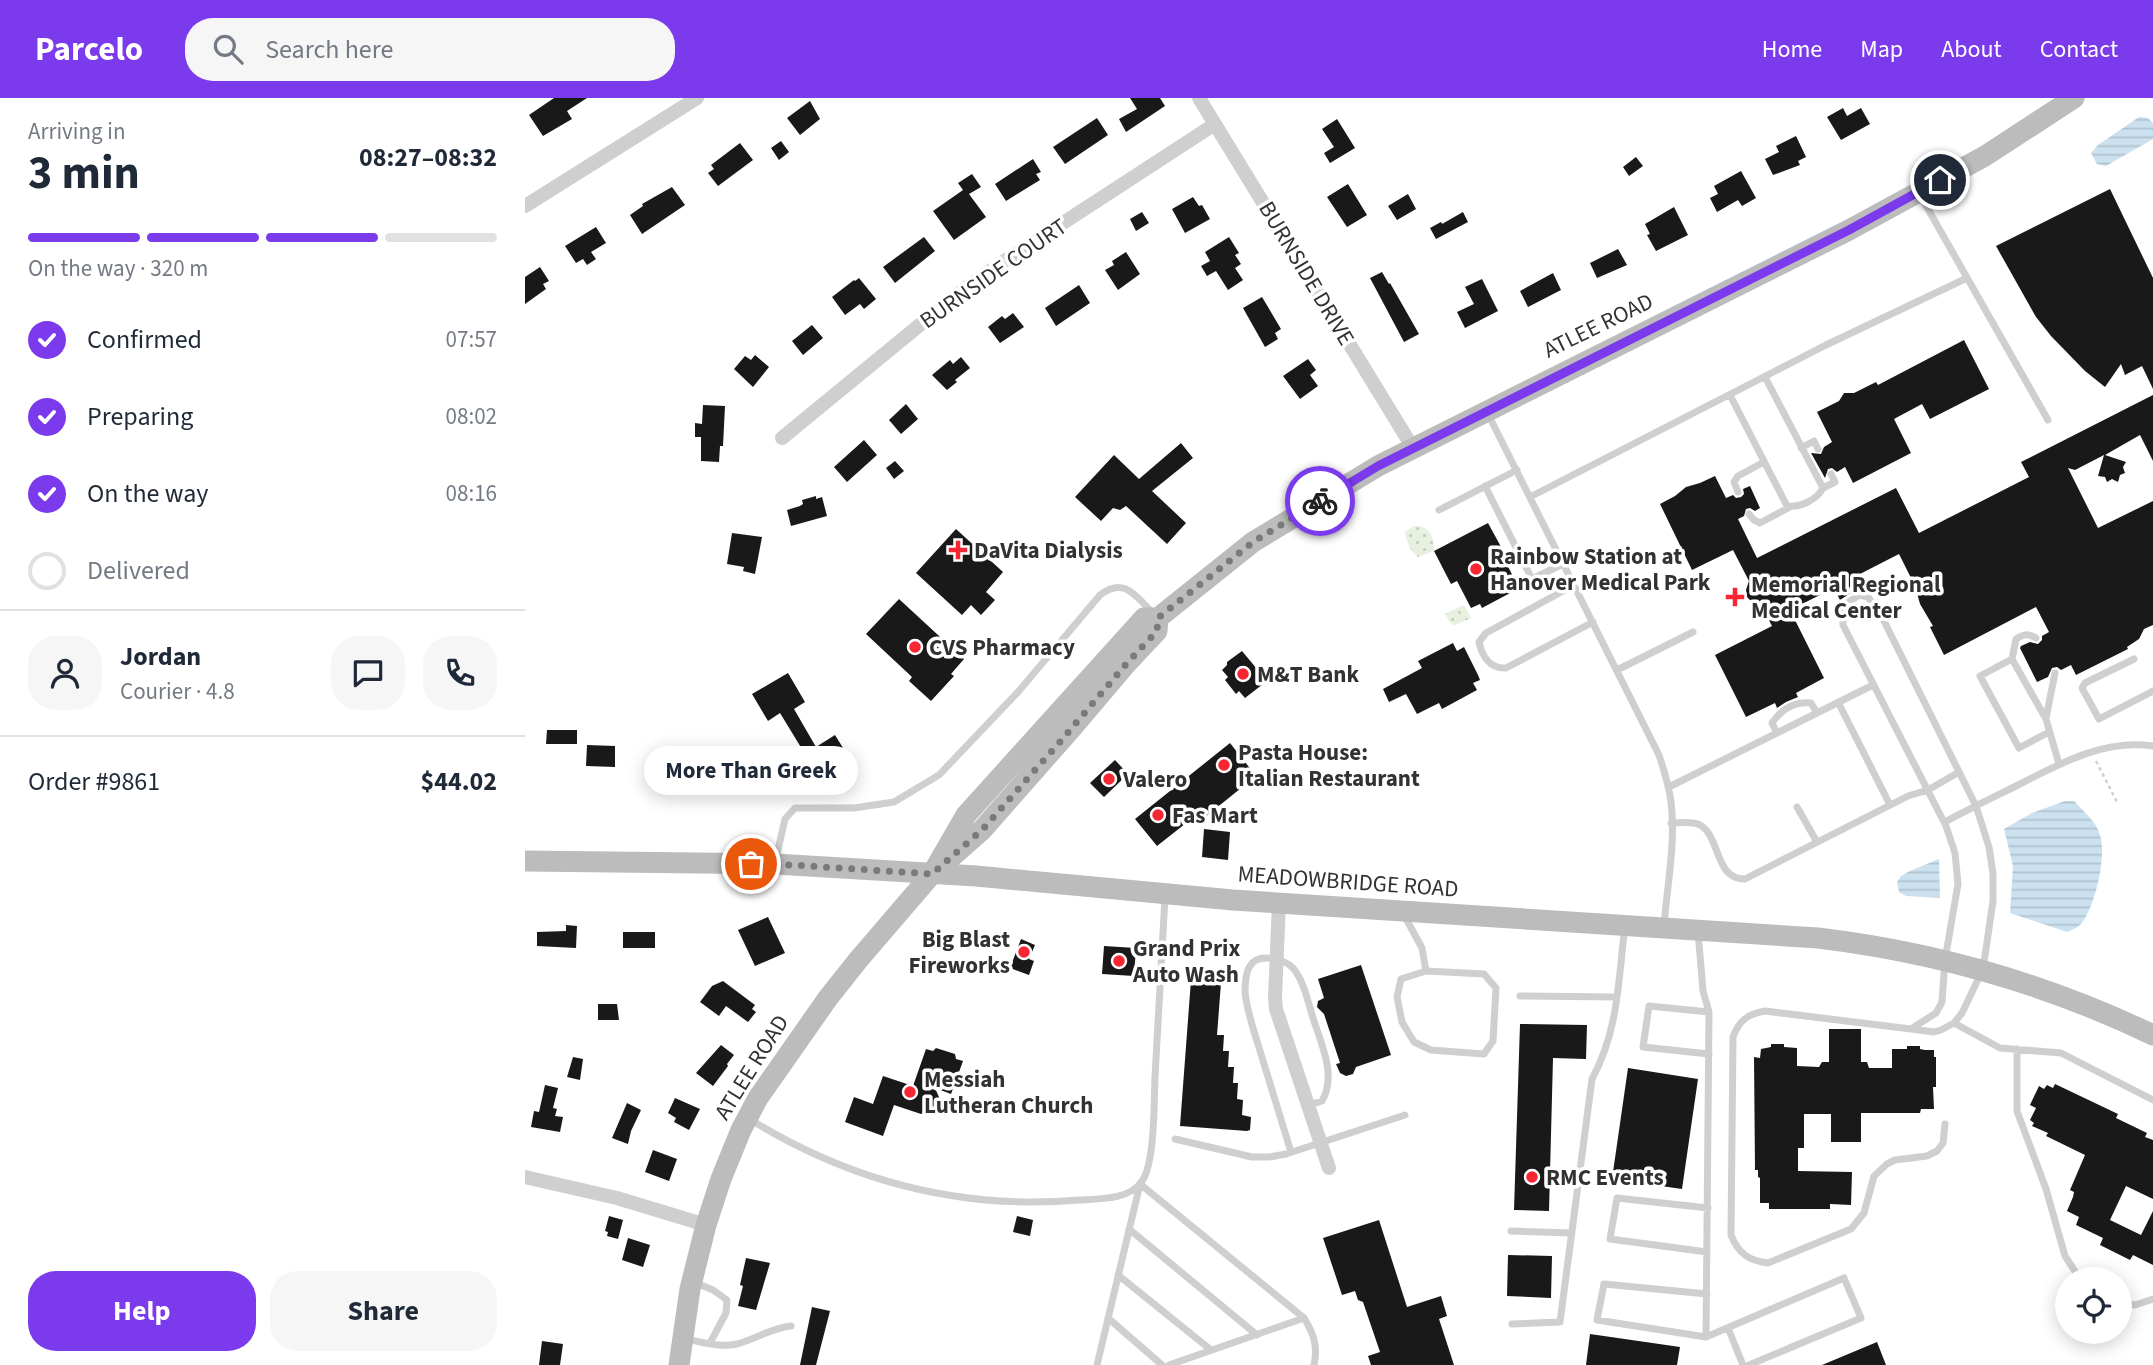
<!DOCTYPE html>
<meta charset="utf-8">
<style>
body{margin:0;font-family:"Source Sans 3",sans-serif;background:#f6f6f7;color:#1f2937;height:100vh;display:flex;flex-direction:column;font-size:26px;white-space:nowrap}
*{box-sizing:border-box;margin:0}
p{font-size:23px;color:#747a83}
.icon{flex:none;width:38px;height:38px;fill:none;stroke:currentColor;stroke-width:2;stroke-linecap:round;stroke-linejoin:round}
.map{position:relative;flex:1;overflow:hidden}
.drawer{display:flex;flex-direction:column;background:#fff;width:525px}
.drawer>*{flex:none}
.fabs{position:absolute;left:1530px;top:1169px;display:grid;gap:14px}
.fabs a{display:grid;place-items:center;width:77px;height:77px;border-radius:50%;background:#fff;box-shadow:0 4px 18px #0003;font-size:35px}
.pin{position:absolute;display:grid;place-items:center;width:60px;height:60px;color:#fff;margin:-30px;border:4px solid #fff;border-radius:50%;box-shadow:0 2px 7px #0007}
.courier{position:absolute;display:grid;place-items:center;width:70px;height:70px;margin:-35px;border:5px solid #7c3aed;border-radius:50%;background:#fff;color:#222;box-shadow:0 2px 9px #0007}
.bubble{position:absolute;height:49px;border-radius:24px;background:#fff;box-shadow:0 4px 18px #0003;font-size:23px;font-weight:700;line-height:49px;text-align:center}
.head em{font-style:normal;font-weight:700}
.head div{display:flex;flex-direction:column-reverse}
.head{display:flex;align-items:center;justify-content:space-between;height:119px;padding:0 28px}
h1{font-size:46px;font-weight:700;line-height:52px}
.bar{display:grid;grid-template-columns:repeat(4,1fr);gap:10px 7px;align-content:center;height:84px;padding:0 28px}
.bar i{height:9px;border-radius:5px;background:#e0e1e3}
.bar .active{background:#7c3aed}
.bar p{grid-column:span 4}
.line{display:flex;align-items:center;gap:18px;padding:0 28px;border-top:2px solid #e0e1e3}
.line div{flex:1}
.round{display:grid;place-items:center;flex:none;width:74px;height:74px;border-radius:28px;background:#f6f6f7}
ol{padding:0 28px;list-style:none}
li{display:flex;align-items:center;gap:21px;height:77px}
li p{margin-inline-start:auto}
li .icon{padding:7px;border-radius:50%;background:#7c3aed;color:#fff;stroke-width:4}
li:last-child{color:#747a83}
li i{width:38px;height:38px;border:4px solid #e0e1e3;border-radius:50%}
.cta{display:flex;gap:14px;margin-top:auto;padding:14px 28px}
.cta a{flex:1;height:80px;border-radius:28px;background:#7c3aed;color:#fff;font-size:28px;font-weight:700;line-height:80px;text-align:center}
.cta a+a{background:#f6f6f7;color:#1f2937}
header{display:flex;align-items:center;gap:42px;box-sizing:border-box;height:98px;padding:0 35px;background:#7c3aed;color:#fff}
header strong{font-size:33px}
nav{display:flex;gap:38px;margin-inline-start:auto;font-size:24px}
.search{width:490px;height:63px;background:#f6f6f7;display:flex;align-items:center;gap:18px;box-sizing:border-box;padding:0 24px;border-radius:28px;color:#747a83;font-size:26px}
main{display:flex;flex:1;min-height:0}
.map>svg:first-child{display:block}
</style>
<header>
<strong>Parcelo</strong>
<div class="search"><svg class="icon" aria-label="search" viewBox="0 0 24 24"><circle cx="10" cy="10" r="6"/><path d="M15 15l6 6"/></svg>Search here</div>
<nav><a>Home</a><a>Map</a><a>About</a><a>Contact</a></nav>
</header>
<main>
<section class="drawer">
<div class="head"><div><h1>3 min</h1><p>Arriving in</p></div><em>08:27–08:32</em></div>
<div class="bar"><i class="active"></i><i class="active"></i><i class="active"></i><i></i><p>On the way · 320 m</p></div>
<ol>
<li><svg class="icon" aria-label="check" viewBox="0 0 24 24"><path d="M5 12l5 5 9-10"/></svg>Confirmed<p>07:57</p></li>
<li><svg class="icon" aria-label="check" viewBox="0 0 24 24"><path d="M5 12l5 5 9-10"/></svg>Preparing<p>08:02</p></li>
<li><svg class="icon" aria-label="check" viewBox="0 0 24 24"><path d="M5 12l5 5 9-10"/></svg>On the way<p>08:16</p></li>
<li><i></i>Delivered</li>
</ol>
<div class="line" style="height:126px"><a class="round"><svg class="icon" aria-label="person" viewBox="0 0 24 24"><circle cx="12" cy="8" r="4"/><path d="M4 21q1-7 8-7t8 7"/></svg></a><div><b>Jordan</b><p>Courier · 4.8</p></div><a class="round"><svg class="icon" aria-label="chat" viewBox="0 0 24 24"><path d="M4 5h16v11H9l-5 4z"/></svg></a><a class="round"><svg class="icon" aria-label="phone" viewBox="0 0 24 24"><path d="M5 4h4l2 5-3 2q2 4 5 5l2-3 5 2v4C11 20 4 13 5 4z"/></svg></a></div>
<div class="line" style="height:91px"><div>Order #9861</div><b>$44.02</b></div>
<div class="cta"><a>Help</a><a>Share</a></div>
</section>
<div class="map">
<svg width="1628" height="1267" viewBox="0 0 1628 1267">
<defs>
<pattern id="park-dots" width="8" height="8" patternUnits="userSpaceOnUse" patternTransform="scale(1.75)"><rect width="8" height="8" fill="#e8f0e0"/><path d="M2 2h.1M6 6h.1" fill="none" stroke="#c7cec1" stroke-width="1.8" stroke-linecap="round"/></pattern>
<pattern id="water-rules" width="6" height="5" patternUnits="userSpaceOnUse" patternTransform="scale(1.75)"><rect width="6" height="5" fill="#cbe1f0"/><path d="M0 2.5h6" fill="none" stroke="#afc2ce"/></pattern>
</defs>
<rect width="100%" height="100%" fill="#fff"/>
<path fill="url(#park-dots)" d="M889,428c16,-1 20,11 20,25l-16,6c-8,-7 -11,-14 -13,-25z
M939,507l7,13 -16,7 -4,-1 -6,-10z"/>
<path fill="url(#water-rules)" d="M1614,19l9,1 5,5v16l-47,27 -9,-2 -6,-11 7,-8z
M1540,703h9c10,11 22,20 26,34 7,21 -5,72 -19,89 -4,4 -9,6 -14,8l-57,-19 3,-47 -9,-37 28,-16z
M1414,761l1,39 -34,-2 -7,-4 -2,-10 4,-6 9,-5z"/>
<path fill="#191919" d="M29,0h33l-20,13 5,8 -29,17 -14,-21z
M605,0h30l5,8 -39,26 -7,-13 18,-10z
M285,3l10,18 -20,16 -13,-17z
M1318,10l4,8 14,-8 9,16 -29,16 -14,-23z
M572,20l11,17 -43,29 -12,-17z
M812,21l18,29 -25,15 -6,-10 10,-6 -12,-18z
M1271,38l10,21 -8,4 2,4 -27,10 -8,-16 14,-7 -3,-6z
M256,43l8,11 -10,8 -8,-12z
M215,45l13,17 -35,26 -10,-13 6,-4 -3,-4z
M1111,59l7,9 -14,10 -6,-9z
M508,61l8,13 -5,2 4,6 -34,21 -11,-17z
M1216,73l15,27 -14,8 -4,-6 -21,12 -7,-14 8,-4 -4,-8z
M447,76l9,13 -12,7 17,23 -32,23 -21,-29 30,-21 -5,-7z
M823,86l19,31 -20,12 -20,-30z
M147,89l13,18 -43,29 -12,-19 13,-9 -1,-2z
M1585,91l43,89v111l-11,-23 -17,9 -4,-11 -16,23 -20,-16 -34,-35 -15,-19 -40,-71z
M883,96l8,15 -19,11 -9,-14z
M668,99l6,9 3,-1 8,14 -25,14 -13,-24z
M1149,109l14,28 -32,16 -9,-16 3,-1 -5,-10z
M617,114l7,11 -13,8 -6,-12z
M938,114l5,10 -32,17 -6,-11 11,-6 4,6 -3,-4z
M71,129l10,16 -15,9 5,7 -9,6 -4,-6 -7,4 -11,-17z
M399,139l11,14 -40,32 -12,-16z
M704,139l10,16 -4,2 6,9 -6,4 8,12 -15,10 -12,-19 -9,5 -6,-10 9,-5 -5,-9z
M1093,151l9,16 -30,13 -7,-15z
M601,154l14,22 -22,16 -13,-20 9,-5 -2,-4z
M15,169l9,14 -6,3 3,5 -21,15v-27z
M857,174l7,12 1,-1 29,51 -15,8 -34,-64z
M1028,175l8,17 -33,17 -8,-16z
M334,180l17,21 -12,10 -4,-5 -15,11 -13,-18 22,-17 1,1z
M957,181l16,32 -33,17 -8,-16 17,-8 -9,-17z
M554,187l11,18 -34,23 -11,-18z
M737,199l19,32 -6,4 3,6 -13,8 -22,-39z
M488,215l11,14 -24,16 -12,-16 14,-11 3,3z
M287,227l11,13 -20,17 -11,-14z
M1439,242l25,49 -59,30 -8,-15 -28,15 17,34 -58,30 -8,-16 -8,5 -5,-4 -4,1 -3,9 -14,-25 10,1 3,-7 8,-5 -15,-30 22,-11 5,-8h10l22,-11 2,3z
M230,257l14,12 -16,20 -19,-18 11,-13 6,4z
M436,259l9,11 -15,12 2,2 -10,8 -15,-15 18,-15 3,4z
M783,261l8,11 -6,5 8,11 -18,13 -17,-23z
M1628,297v66l-13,-26 -35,20 21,7 -3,5 2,6 -5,2 -2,7 -6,-3 -5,3 -2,-5 -7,-1 6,-21 -29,15 -7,-2 30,60 55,-27v124l-9,4 -5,10 -12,8 1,2 -52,26 -5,-10 -10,5 -4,-3 -5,1 -4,9 -11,5 -17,-34 1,-2 9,-4 8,2 4,-4v-4l7,-4 -13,-25 -92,48 -14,-28 3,-1 -13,-22 -5,-18 -16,-32 -41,21 7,15 -8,-1 -17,11 -6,-12 -44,22 34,68 -28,15 2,4 -12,5 -9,6 -2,-5 -29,14 -31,-62 57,-29 -11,-21 -8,-2 -6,-6 -1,-7 3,-9 -16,-31 -41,20 -32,-66 15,-8 11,-9 14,-4 15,-7 11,22 7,-3 3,3 5,-1 3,-3 -1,-5 7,-3 10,22 -5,3 -5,-3 -4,1 -2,7 -6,3 19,39 139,-70 23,45 110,-56 -8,-15z
M381,306l12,15 -17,15 -12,-14z
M178,307l22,1 -2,40h-3l-1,16 -18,-1v-24h-6v-14l7,1z
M339,342l13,15 -30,27 -13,-15z
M656,345l12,15 -41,33 34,32 -19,21 -41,-38 -6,4 -7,-2 -12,13 -26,-24 39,-42 25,24z
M370,363l9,10 -10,8 -8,-11z
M291,398v3l6,-2 5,19 -36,10 -4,-16 13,-4 3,-2 -1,-4z
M963,425l18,33 -3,1 14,27 -7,4 2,4 -30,16 -2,-4 -9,4 -14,-27 -6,3 -17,-33z
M431,431l47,43 -17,20 9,8 -14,15 -10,-10 -9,10 -46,-42z
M207,435l30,4 -7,37 -12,-3 1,-4 -17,-3z
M374,501l65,60 -13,15 3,2 -23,25 -22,-20 3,-4 -46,-43z
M928,545l4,8 7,-4 14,28 2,5 -7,3 4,7 -35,19 -3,-6 -22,11 -11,-20 -17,8 -6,-13 39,-21 -4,-7z
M717,553l25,30 -22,17 -6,-7 -3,3 -11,-14 3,-3 -6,-7 5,-5v-3z
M263,575l17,29 -11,7 22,38 19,-12 13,21 -49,30 -12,-21 18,-11 -25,-41 -12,8 -16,-27z
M22,632h30v14h-31z
M705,645l26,33 -62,50 -4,-6 -33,26 -22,-27z
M62,647l28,1v21l-29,-1z
M590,662l13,14 -24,23 -14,-14z
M679,731l26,3 -2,28 -26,-3z
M243,819l17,36 -30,13 -17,-36z
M41,827l11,1 -1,22 -39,-2v-14l29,-1z
M98,834h32v16h-32z
M496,841l14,6 -6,14 5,2 -5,14 -19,-7z
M579,848l32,2 -2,28 -32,-2z
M836,867l30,90 -35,12 -3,7 -7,2 -6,-3 -4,-9 4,-1 -16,-49 -7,-7 1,-6 6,-3 -6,-19z
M666,882l30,3 -4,52h7l-1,16h6l-1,16h6l-1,16h5l-1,16 6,1 -1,15 9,2 -1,13 -3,1 -67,-5z
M198,883l32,24 -3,4 4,3 -8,10 -22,-16 -7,10 -19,-14 12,-16z
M73,906h19l2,16h-21z
M995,926l67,1 -1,34 -33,-1 -4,153 -35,-1z
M1304,931h32v33h6l2,6h23v-19h15v-3h13v3l5,1h9v7h2v30h-3l1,22h-13l-1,4h-59v29h-30v-28h-27v34h-6v23l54,1 -1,33 -21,-1v5h-61v-6h-9v-25l-2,-1v-7h-3l-1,-113 6,1 1,-9 10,-2v-3h13v3l13,1v18l22,1 3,-5h7z
M196,947l13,10 -7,9 1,2 -15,20 -17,-13z
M411,950l19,6 1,5 7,2 -12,33 -16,-6 7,16 -21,10 -27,-9 -11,31 -38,-14 9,-25 19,7 10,-28 30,10 13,-37 7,2z
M48,959l10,2 -3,21 -13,-3z
M1103,970l70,11 -16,110 -70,-10z
M1530,986l63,30 -2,4 31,15 -2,4 8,3v59l-27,-13 -16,34 31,15 12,-24v54l-20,-10 -3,5 -30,-15 3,-7 -27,-13 3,-8 -12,-6 6,-14 1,-5 -4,-2 15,-35 -39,-19 2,-3 -16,-7 2,-3 -4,-3 6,-12 -6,-3 9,-19 5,3 3,-4 6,3z
M20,987l13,3 -5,20 4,1 -2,7 8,1 -3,15 -29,-5 3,-16 5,1z
M150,1000l25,11 -11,21 -15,-8 2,-4 -8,-5z
M102,1005l14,7 -10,21 -3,13 -16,-6z
M128,1052l24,9 -8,22 -24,-9z
M84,1118l14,4 -5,19 -11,-3 1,-4 -3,-1z
M492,1118l16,4 -3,16 -17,-4z
M854,1122l28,87 34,-11 6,20 -8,3 15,46h-83l-3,-9 12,-4 -17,-50 -5,-2 -3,-9 -13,4 -19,-57z
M103,1140l22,7 -7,22 -21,-7z
M983,1157l44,1 -1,42 -44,-2z
M221,1160l24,5 -14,47 -18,-4 5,-20 -3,-1z
M287,1209l18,4 -14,54h-16z
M1065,1236l90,13 -3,18h-91z
M17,1243l21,3 -3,21h-21z
M1352,1244l9,23h-64z"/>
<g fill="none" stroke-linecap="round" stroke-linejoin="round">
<path stroke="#cfcfcf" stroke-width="2.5" stroke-dasharray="3.5 3.5" stroke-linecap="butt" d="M1571,663l22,43"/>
<path stroke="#cfcfcf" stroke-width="7" d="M1395,97l128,225
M1205,297l57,111c12,2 30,-6 36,-18l-58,-111
M963,316l171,341c5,15 10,31 12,47 5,40 -4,84 -7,124
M1276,350l13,-7 4,8
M960,388l47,93 31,-15
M1298,390l12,-6 -4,-8
M1213,394l-4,-10 4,-6 26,-14
M1005,399l296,-152 141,-67
M914,412l78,-40
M1224,416l5,6 6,3 30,-16
M1049,487l-88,48 -7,9c3,14 11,27 27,26l87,-46
M1334,497l9,2 15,22 93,187 13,41 4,27v27l-10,68 -21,44 -8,10 -13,7 -7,2 -23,-3 25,-16 6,-11 3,-42 13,-76 -3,-31 -9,-27 -103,-201v-19z
M1487,561l4,-20c8,-5 12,-6 20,-1
M1609,561l-49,24 -3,5 17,31 54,-28
M1092,572l76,-38
M1313,604l52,103
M1521,620l9,-45
M1524,634l-30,16 -39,-72 32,-17 34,60 13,45
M1252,635l-5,-10c9,-13 22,-22 39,-20l6,10
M1144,689l204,-102
M1272,709l20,35
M1420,724c24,-13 49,-25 73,-37 43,-22 86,-46 135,-39
M1146,725c9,0 21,-2 29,2 21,12 14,54 45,54l163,-83 20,-6 31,-18
M250,765l10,-44 10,-11h59l40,-6 45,-27 79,-83 82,-97c25,-19 36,2 54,19
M879,817l18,33 4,23 -25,8 -4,18 5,25 12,20 17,8 53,4 9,-13 3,-53 -12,-14 -58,-3
M1173,833l5,60 6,21 -3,325 -109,-17 7,-36 103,10
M995,898l97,1
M1184,914l-60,-6 -6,41 66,7
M1429,925l46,25 61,5 92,47
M1386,931l-146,-18c-18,3 -26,10 -32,26l-2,198c7,18 18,26 37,28l83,-34 13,-16 10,-37 13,-12 8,-4 32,-4 10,-5 6,-8 2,-19
M1492,951v62l29,78 19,67 15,23
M226,1022c101,62 209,90 328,80 20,-1 51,0 63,-19 13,-17 12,-81 13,-104 3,-60 7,-120 10,-180
M650,1041l77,18h17l17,-3 119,-39
M766,1054c-10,-32 -20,-65 -30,-98 -6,-20 -14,-41 -16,-62 0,-8 1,-20 5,-26 8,-14 35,-7 43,2 11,13 15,34 20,50 8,25 24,58 9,83l-13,4
M604,1131l128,106
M986,1133l61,2
M1182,1154l-97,-13 7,-41 91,10
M593,1177l93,75
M171,1185l17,7 14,10 -1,13 -16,30
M1594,1204l16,3 18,-6
M583,1220l54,47
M987,1226l48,-2 32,-243c27,-50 26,-98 33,-153
M1203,1230l15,37
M1181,1239l138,-59 17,40 -112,47
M161,1241c16,3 35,9 51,5 19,-5 34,-16 54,-18
M572,1267l43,-181 164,134c10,16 14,29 10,47
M644,1267l135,-47"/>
<path stroke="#cfcfcf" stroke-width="14" d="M674,0l214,350
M0,108l172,-108
M257,340l173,-142 45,-32 215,-140
M754,805l-4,94 1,12 53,159
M0,1079l92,21 89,27"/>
<path stroke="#bcbcbc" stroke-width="21" d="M0,763l250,3 201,12 257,24 585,38c117,14 229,46 335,97
M407,776l34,-59 178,-197h14l95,-76 125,-76 471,-236 136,-74 89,-58
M154,1267l11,-76 16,-64 15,-46 20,-49 17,-32 70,-100 31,-39 73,-85 50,-44 89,-101 56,-66 30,-32 1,-13"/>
</g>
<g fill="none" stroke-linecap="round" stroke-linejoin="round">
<path stroke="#7a7a7a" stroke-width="7" stroke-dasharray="0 12.6" d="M226,766l42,1 139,9 50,-44 77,-87 68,-80 30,-32 1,-13 95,-76 67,-41"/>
<path stroke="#7c3aed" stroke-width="9" d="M795,403l58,-35 471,-236 91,-50"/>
</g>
<g fill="#f62733" stroke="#fff" stroke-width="2.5">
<path d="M429.5 441.5h7v7h7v7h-7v7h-7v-7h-7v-7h7z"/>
<circle cx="951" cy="471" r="7"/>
<path d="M1206.5 488.5h7v7h7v7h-7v7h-7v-7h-7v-7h7z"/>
<circle cx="390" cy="549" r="7"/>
<circle cx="718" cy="576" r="7"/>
<circle cx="699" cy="667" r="7"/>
<circle cx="584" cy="681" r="7"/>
<circle cx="633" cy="717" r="7"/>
<circle cx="499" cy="854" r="7"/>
<circle cx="594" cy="863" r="7"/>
<circle cx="385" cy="994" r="7"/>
<circle cx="1007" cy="1079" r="7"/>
</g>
<g text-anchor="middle" stroke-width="7" stroke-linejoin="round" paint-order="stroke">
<g font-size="23" fill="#323232" stroke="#fff">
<text transform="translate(468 175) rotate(-35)" y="8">BURNSIDE COURT</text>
<text transform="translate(782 175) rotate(59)" y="8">BURNSIDE DRIVE</text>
<text transform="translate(1073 227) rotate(-26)" y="8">ATLEE ROAD</text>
<text transform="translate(823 783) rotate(4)" y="8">MEADOWBRIDGE ROAD</text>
<text transform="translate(226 969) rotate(-58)" y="8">ATLEE ROAD</text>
</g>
<g font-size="23" font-weight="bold" fill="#323232" stroke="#fff" text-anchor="start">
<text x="449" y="460">DaVita Dialysis</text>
<text x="965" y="466">Rainbow Station at<tspan x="965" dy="26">Hanover Medical Park</tspan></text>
<text x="1226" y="494">Memorial Regional<tspan x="1226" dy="26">Medical Center</tspan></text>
<text x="404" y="557">CVS Pharmacy</text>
<text x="732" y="584">M&amp;T Bank</text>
<text x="713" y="662">Pasta House:<tspan x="713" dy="26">Italian Restaurant</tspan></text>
<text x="598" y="689">Valero</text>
<text x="647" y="725">Fas Mart</text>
<text x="485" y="849" text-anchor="end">Big Blast<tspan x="485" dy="26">Fireworks</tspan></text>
<text x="608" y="858">Grand Prix<tspan x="608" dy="26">Auto Wash</tspan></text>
<text x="399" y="989">Messiah<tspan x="399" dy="26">Lutheran Church</tspan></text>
<text x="1021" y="1087">RMC Events</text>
</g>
</g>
</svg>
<div class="fabs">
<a><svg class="icon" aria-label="locate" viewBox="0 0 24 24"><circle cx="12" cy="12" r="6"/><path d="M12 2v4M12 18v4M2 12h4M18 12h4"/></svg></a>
</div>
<div class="pin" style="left:226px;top:766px;background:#ea580c"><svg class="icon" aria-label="bag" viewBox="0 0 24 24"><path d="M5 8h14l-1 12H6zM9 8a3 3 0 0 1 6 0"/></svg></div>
<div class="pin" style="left:1415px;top:82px;background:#1f2937"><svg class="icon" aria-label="home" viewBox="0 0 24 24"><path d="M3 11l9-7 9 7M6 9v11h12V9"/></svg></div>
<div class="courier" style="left:795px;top:403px"><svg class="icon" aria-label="bike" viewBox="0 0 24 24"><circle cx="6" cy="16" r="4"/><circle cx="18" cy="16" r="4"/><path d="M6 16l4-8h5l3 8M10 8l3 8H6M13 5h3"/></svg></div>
<div class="bubble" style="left:119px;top:648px;width:214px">More Than Greek</div>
</div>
</main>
